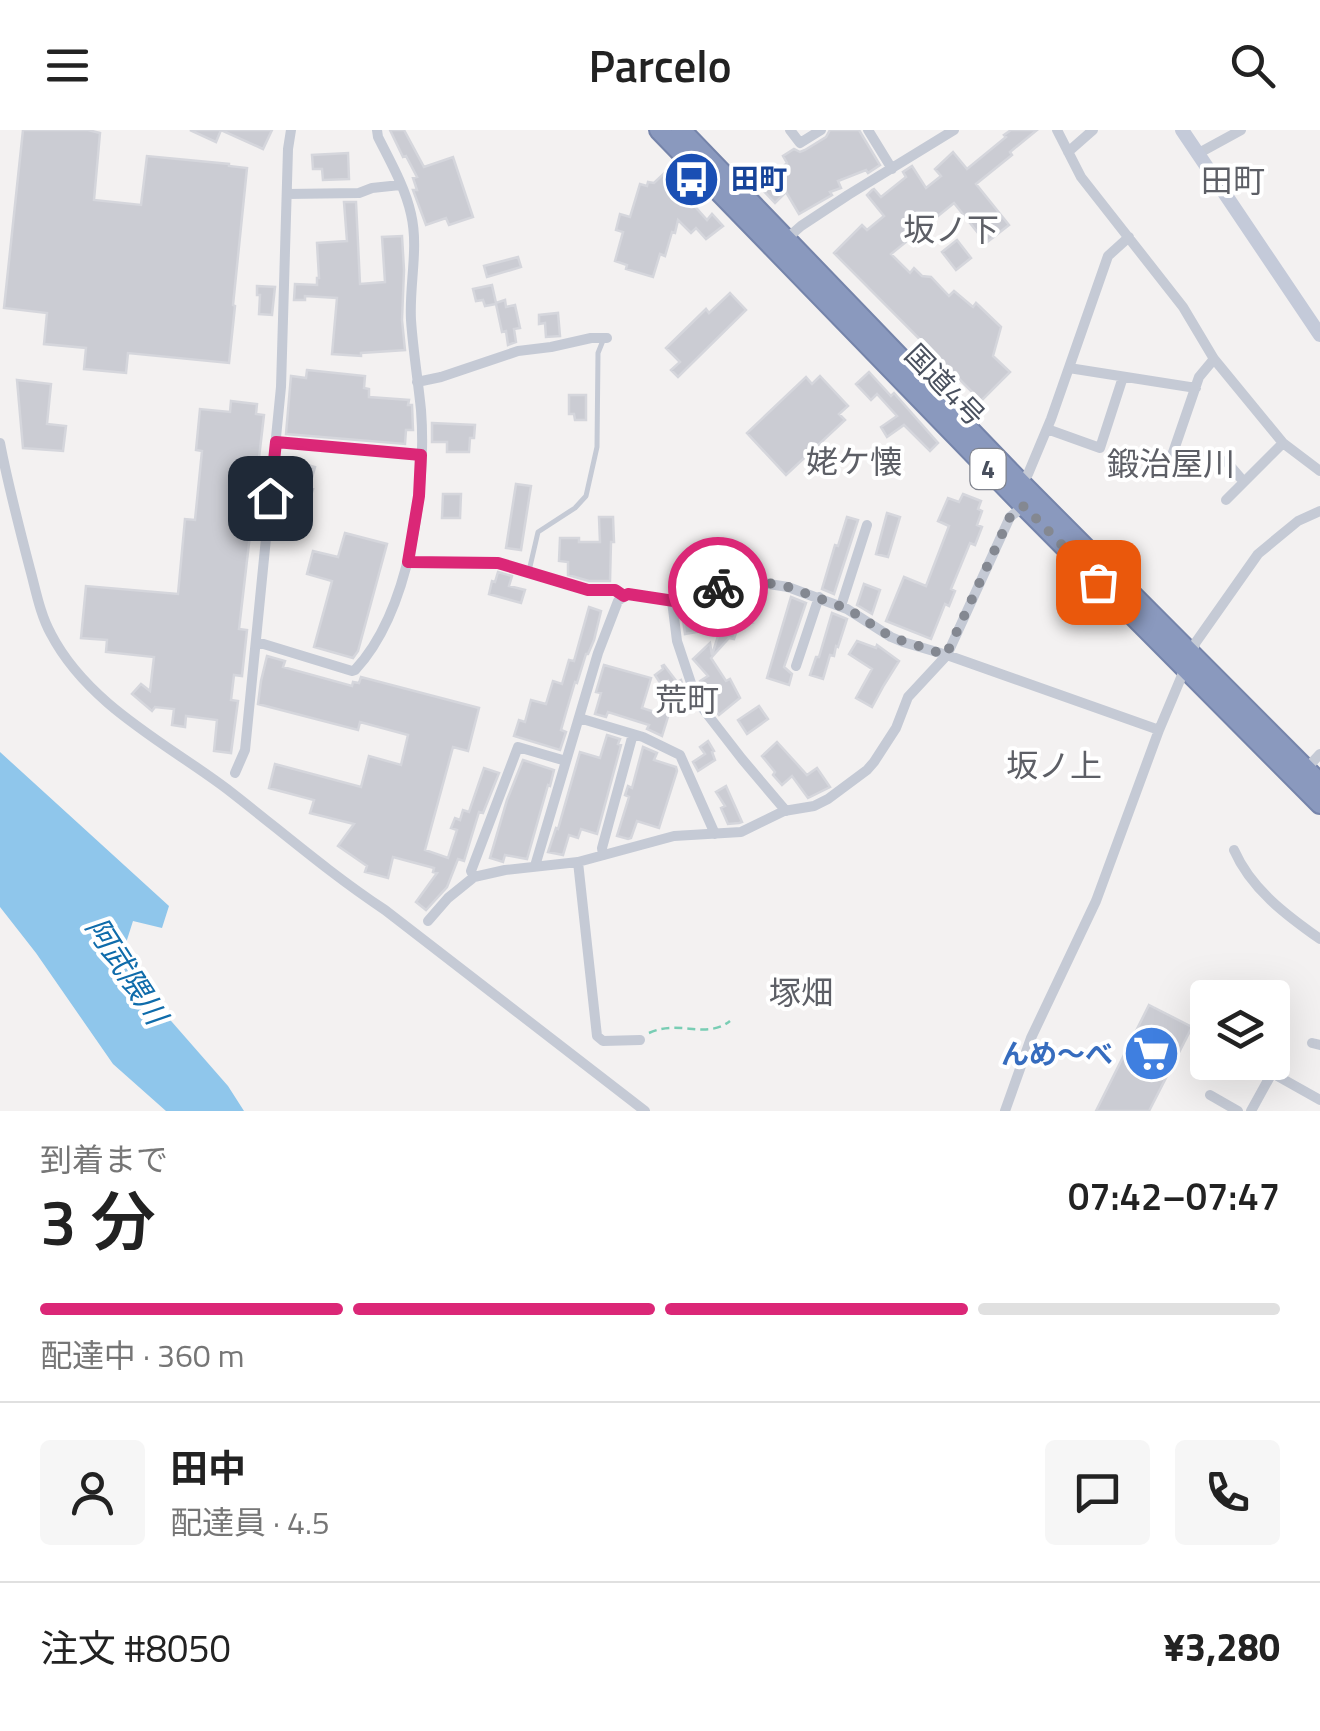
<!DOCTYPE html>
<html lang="ja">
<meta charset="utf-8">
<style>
body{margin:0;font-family:"Titillium Web","Noto Sans JP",sans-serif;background:#f6f6f6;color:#222;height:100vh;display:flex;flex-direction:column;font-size:38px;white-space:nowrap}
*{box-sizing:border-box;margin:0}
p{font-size:32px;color:#767676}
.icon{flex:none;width:55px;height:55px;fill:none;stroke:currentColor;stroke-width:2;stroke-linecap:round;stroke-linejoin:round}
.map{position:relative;height:981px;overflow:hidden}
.sheet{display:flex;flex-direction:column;background:#fff;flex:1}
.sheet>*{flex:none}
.fabs{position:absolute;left:1190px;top:850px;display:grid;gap:20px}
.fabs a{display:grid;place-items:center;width:100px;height:100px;border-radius:10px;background:#fff;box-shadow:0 10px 40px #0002;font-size:50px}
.pin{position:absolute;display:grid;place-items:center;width:85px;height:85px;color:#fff;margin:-42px;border-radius:20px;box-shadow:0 5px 15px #0006}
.courier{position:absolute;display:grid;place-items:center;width:100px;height:100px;margin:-50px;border:8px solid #db2777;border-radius:50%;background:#fff;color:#222;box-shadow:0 2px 12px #0007}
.summary em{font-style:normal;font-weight:600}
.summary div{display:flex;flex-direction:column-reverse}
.summary{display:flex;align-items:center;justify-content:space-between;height:170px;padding:0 40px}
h1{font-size:65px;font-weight:600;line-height:75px}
.bar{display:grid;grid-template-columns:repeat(4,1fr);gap:15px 10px;align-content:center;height:120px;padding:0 40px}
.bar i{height:12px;border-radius:8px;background:#e0e0e0}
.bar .current{background:#db2777}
.bar p{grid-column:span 4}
.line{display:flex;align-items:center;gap:25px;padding:0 40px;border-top:2px solid #e0e0e0}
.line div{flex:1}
.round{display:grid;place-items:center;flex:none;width:105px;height:105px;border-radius:10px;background:#f6f6f6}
header{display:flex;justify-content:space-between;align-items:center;height:130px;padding:0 40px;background:#fff;font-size:45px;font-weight:600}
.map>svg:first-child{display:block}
</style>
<header><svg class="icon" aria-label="menu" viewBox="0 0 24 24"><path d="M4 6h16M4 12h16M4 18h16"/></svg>Parcelo<svg class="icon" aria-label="search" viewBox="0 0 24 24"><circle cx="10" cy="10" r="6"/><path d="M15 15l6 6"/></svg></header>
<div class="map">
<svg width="1320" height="981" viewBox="0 0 1320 981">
<rect width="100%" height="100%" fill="#f3f1f1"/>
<path fill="#8fc6eb" d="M0,622l169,154 -7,22 -29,-7 -7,22 11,39 91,104 16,25h-78l-53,-47 -77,-111 -36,-46z"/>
<path fill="#cbccd3" stroke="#d5d6dc" stroke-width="2.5" d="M23,0h65l12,3 -6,67 47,5 6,-49 82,8v2l18,2 -14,137 2,1 -6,57 -101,-10 -2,20 -42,-4 2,-21 -42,-4 3,-31 -43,-5z
M190,0h82l-9,19 -42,-19 -5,12z
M390,0h14l20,37 29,-10 20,60 -24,8 -3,-7 -20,7 -13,-35h4l-4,-12 4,-1 -11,-21 -3,1z
M830,0h29l21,35 -12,8 -2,-3 -28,11 3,7 -11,4 2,3 -33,19 -13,-22 -11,11 -14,-15 26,-25 -4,-7 11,-7 6,3 5,-2 21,-13z
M1011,0h26l-27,22 2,3 -36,29 33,41 -23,18 -32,-40 -63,51 19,19 4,-5 8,8 9,1 18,19 5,-5 19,16 3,-4 25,24 -8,29 17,16 -29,29 -147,-148 28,-28 5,5 17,-14 -17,-21 5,-5 2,-1 7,8 25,-20 -3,-5 9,-6 14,22 15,-12 -6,-7 18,-17 14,17 39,-32 -2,-2z
M348,23l1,26 -26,1 -1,-11h-9l-1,-14z
M673,35l10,11 -4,3 -4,15 20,6 -3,3 15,17 5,-6 11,12 -17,13 -10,-11 -5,5 -13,-13 -3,13 -3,-1 -7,24 -5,-2 -7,23 -27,-8 1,-4 -12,-4 8,-29 -7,-2 4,-16 10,3 10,-33 7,2 1,-4 6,1z
M344,72h12l4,82 25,-2 -3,-45 20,-1 2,34 -2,50 3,30 -44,3v3l-29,-2 5,-56 -32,-2v4h-11l1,-16 22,1v-7h2l-2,-35 30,-2z
M957,110l14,18 -15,12 -14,-18z
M518,127l3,10 -34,10 -3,-11z
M492,155l4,18 9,-3 1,7 9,-2 5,23 -6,1 2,13 -8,3 -2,-14 -4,1 -6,-28 -11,2 -2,-6 -7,1 -3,-12z
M257,156l18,1 -3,28 -13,-1 1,-19h-3z
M730,163l16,17 -68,67 -7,-7 9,-8 -14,-14 40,-39 3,4z
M558,183l2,23 -14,1 -1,-14 -6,1v-9z
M307,240l58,6 -1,12 5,1v8l40,3 -1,5h4l1,25h-7l-1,14 -119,-10 5,-58 15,2z
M869,242l22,24 3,-3 44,50 -8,8 -26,-26 -17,12 -6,-10 16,-11 -20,-22 -6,6 -15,-16z
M820,246l28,30 -9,8 6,6 -59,55 -39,-42 59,-56 6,7z
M17,250l34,4 -4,40 19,2 -3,25 -40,-3z
M569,265h17v25h-11l-1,-6h-5z
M231,271l26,3 -1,10 8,1 -25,214 8,1 -5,46 -8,-1 -3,25 7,1 -7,52 -17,-2 3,-31 -31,-4 -1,11 -13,-2 2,-16 -19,-2 -3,4 -20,-17 9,-10 9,7 4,-34 -48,-5 1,-12 -26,-2 5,-52 92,8 7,-75 10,1 7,-69 -6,-1 4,-41 30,3z
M432,293l43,2 -1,13h-4l-1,14h-22v-10h-15z
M297,332l18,5 -6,21 4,1 -7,24 -21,-6z
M516,354l15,2 -10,64 -15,-2z
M443,364h18l-1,24h-18z
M963,364l18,7 -3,8 4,2 -5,14 5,2 -7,18 -5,-2 -19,46 4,2 -6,15 -4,-2 -14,35 -45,-18 18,-44 22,9 23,-60 -11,-5 10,-23 11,4z
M887,383l13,4 -12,40 -12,-3z
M599,387h14l1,25h-3l-1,39h-21l-21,-6v-13l-9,-1 1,-23h19v4h21z
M847,387l11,3 -24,74 -12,-5 13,-44 3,1z
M345,403l42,11 -29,107 -5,7 -39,-11 18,-66 -25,-7 6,-23 25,6z
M498,442l14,4 -3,10 16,4 -4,13 -32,-9 3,-13 3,1z
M864,454l16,6 -8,24 -15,-9z
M745,459l7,1 -8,27h-4l4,4 6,2 -9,2 -4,5 -3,9 -5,-1 -18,20 15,23 4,-2 10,19 -21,17 -14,-18 -5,-16 8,-5 -15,-17 17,-16 2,12 6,-19 10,-9 -8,1 4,-13 5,2 7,-25z
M791,467l15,6 -22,64 8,7 -3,11 -22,-7z
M589,477l12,4 -7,29 -6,14h-2l-9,29 -2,-1 -8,27 -6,21 5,2 -6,18 -46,-14 5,-16 6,2 6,-22 15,4 7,-23 9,3 7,-24 5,1z
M700,479l2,9 3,-1 3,13 -23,4 -3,-22z
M832,483l15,6 -9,28 -2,-1 -2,10 -4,-1 -7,24 -13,-4 6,-18h3z
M857,511l19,7 1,-3 22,16 -15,24 -12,22 -16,-9 16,-29 -23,-15z
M267,526l18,5 -2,6 69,19 1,-4 6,1 2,-6 118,31 -11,43 -15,-4 -28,103 23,8 9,-28 -6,-2 4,-10 5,2 3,-10 6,2 15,-44 15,5 -16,40 -4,-1 -15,49 -6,-2 -11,28 -21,23 -10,-8 21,-29 -4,-1 1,-4 -41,-11 -5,21 -23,-6 2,-6 -29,-20 16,-22 -44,-11 4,-13 -45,-12 6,-24 86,23 8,-31 32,9 7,-30 -48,-13 -2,8 -100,-26 3,-23z
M604,535l47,13 -9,30 19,6 10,-7 -9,29 -15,-7 2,-4 -41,-13 -2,5 -11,-3 6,-21 -5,-1z
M664,535l13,17 4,-2 7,21 -12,5 -8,-25 -6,5 -7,-11 8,-6 -1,-3z
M759,576l9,13 -21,15 -9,-14z
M607,605l13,4 -2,5 3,1 -24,89 -16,-5 -3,9 -9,-3 -6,20 -15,-3 8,-24 2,1 22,-77 20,6z
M708,611l6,10 -2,1 3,8 -17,11 -5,-9 12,-8 -5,-7z
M777,612l30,33 10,-7 13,19 -22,11 -16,-22 -10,9 -9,-10 2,-3 -13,-16z
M643,617l14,6 -3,7 22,7 1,4 -18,57 -22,-7 -6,17 -3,1 -11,-3 12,-39 -4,-2 3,-9 4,2z
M523,630l31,10 -4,16 -2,-1 -21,74 -22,-4 -2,7 -13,-4 17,-58z
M726,656l16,36 -3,1 -11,1 -7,-16 4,-2 -9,-14z
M1149,875l43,22 -43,84h-53z"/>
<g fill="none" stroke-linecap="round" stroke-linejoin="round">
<defs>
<path id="highway" d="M659,0l365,376 296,298
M681,0l339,352 300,301"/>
</defs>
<use href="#highway" stroke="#7584aa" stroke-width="22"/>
<path stroke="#79cdb4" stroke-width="2.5" stroke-dasharray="8 5" stroke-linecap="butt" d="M649,903c30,-14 57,7 81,-12"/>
<path stroke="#c5cad5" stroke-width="5" d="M529,441l9,-39 37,-24 11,-12 11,-49 1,-94 6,-15"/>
<path stroke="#c5cad5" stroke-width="10" d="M790,0l10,13 21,-13
M868,0l24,39
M1057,0l24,47 102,130 31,52 69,84 37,28
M1068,22l25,-22
M1199,23l42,-23
M287,64l72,-1 13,-5 28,-3
M784,111l17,-15 47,-31 106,-65
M1069,238l127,20
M417,252l24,-5 77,-26 33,-4 40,-9h16
M1047,299l53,19 23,-71
M275,312l146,13
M0,313c8,42 19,84 30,126 6,22 10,45 21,65 37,71 115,109 176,155 53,41 102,84 158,121l260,201
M1226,331l18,21
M1166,343l33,-96 15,-18
M1020,352l8,-8 23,-55 57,-163 21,-19
M1226,370l57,-57
M408,433h90l90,27h29l7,6
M672,471l5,40 20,60 45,58 44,52
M841,476l26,-81
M257,512l95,29 3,-1c55,-59 72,-182 66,-260 -3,-30 -8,-60 -10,-90 -2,-35 8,-72 0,-106 -6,-27 -21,-53 -33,-77l-1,-7
M796,536l23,-69
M579,588l64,19 37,18 35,79
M566,631l-48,-14 -47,124 3,6 31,-7 73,-8 96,-26 67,-4 43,-21 30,-5 14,-7 39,-29 7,-8 22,-34 12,-31 39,-42 63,-138 14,-11
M1306,639l14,-15
M235,643l10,-23 36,-363 7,-238 3,-19
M1234,720c17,39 52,65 86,89
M603,725l-1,-7 31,-114
M578,732l19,174 6,5 37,-1
M535,736l63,-213 20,-52 10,-7 46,7 70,-21 44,7 59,22 44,28 12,5 44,13 212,75
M428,791l20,-23 26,-21
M1312,913l8,2
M1262,932l10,11 48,27
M1210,965l28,16
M1005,981l26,-73 65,-137 63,-171 37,-88 62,-88 40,-33 22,-10
M1251,981l21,-38"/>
<path stroke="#c4cad9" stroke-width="14" d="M1182,0l138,205"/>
<use href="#highway" stroke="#8a99be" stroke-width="18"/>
</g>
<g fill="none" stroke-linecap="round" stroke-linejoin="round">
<path stroke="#848891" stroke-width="10" stroke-dasharray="0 18" d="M718,457l26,-7h10l34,7 60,22 43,28 55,18 64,-138 14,-11 74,76"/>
<path stroke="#db2777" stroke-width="12" d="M270,368l6,-56 145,13 -2,41 -11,66 90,1 90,27h27l9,6 4,-2 46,7 44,-14"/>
</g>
<defs>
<symbol id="bus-disc" viewBox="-11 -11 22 22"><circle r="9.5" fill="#1a4fb4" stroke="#fff"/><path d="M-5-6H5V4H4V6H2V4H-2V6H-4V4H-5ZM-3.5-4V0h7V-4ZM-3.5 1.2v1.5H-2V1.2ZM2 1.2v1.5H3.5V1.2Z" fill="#fff"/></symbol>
<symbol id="supermarket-disc" viewBox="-11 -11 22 22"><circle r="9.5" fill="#3f7fe0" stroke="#fff"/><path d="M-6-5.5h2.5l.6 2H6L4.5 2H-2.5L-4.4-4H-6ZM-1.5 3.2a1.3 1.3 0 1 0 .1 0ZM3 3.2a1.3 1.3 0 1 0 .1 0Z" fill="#fff"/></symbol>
</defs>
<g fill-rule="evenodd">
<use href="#bus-disc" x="660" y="18" width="63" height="63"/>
<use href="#supermarket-disc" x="1120" y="892" width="63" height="63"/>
</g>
<g text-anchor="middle" stroke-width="8" stroke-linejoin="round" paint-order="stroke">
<rect fill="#fff" stroke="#80848e" stroke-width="2.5" x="970.5" y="319" width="35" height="40" rx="8"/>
<g font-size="25" font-weight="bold" fill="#49505e">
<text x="988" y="348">4</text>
</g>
<g font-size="28" font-weight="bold" fill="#164399" stroke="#fff" text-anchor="start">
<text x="731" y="59">田町</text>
</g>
<g font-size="28" fill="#49505e" stroke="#fff">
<text transform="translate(945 255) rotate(46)" y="10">国道4号</text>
</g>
<g font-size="28" font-weight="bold" fill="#366cbe" stroke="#fff" text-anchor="end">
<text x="1113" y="934">んめ～べ</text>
</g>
<g font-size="30" font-style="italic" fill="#0f6cab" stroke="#fff">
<text transform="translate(126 841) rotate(57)" y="10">阿武隈川</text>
</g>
<g font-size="32" fill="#5d5f66" stroke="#fff">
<text x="1233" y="62">田町</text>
<text x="951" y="111">坂ノ下</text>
<text x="854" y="343">姥ケ懐</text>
<text x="1171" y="345">鍛治屋川</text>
<text x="687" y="581">荒町</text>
<text x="1054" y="647">坂ノ上</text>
<text x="801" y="874">塚畑</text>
</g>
</g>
</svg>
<div class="fabs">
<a><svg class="icon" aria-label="layers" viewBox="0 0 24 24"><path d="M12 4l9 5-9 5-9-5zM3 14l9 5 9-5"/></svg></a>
</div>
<div class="pin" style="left:1098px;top:452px;background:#ea580c"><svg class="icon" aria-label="bag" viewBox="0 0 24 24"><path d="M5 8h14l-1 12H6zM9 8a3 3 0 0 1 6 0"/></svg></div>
<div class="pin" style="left:270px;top:368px;background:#1f2937"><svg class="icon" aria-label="home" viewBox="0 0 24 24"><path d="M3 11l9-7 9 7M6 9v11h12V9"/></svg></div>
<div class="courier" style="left:718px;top:457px"><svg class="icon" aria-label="bike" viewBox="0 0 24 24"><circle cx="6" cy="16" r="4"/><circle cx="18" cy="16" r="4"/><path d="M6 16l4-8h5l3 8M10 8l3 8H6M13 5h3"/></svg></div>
</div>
<section class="sheet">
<div class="summary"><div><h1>3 分</h1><p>到着まで</p></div><em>07:42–07:47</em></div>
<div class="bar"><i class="current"></i><i class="current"></i><i class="current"></i><i></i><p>配達中 · 360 m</p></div>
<div class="line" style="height:180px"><a class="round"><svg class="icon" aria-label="person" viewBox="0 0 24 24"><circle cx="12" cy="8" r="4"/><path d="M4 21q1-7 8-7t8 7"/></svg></a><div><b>田中</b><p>配達員 · 4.5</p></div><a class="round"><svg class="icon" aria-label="chat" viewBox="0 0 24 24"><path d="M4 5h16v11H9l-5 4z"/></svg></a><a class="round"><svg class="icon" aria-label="phone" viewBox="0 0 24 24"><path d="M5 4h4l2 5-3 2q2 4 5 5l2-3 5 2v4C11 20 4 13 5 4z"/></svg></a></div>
<div class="line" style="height:130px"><div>注文 #8050</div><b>¥3,280</b></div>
</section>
